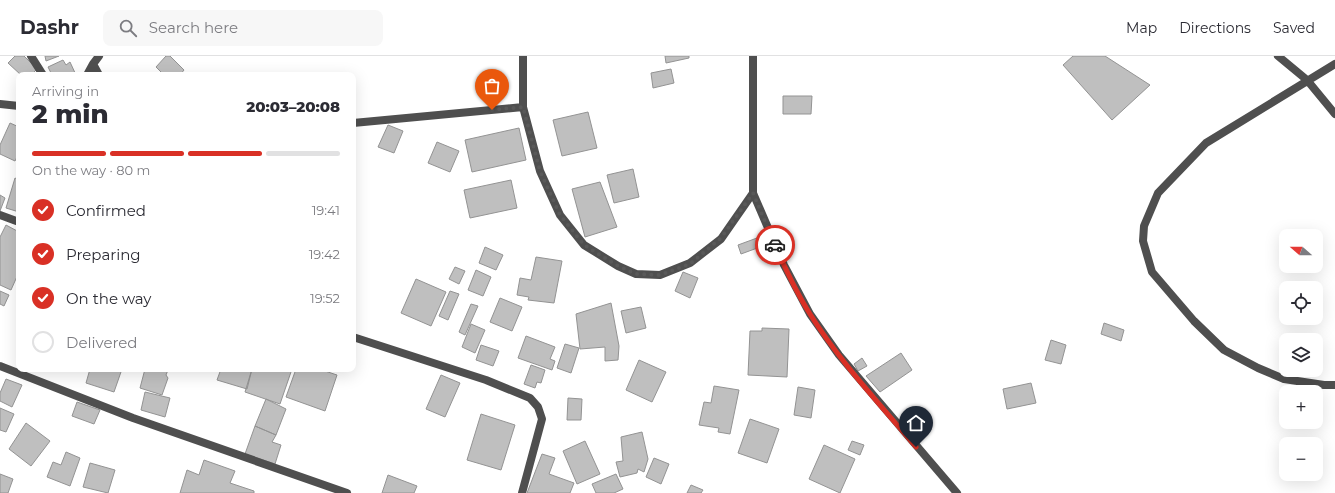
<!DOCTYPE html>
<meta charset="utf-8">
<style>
body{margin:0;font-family:Montserrat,sans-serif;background:#f7f7f7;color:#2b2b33;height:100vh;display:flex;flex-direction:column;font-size:15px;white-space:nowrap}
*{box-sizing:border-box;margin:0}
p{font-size:13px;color:#7c7c81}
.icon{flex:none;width:22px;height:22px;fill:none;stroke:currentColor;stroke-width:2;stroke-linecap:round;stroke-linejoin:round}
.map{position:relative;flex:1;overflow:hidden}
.drawer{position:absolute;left:16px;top:16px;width:340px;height:300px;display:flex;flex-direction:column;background:#fff;border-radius:8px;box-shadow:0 4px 16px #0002}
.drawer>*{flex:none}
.needle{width:26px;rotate:290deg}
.controls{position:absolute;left:1279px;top:173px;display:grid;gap:8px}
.controls a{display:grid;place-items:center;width:44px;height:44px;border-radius:8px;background:#fff;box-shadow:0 4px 16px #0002;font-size:20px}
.pin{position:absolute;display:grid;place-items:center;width:34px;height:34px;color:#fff;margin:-41px -17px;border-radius:50% 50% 50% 0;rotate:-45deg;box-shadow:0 0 4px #0007}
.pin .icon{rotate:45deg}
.courier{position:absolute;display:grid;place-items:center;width:40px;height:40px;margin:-20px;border:3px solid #d93025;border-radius:50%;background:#fff;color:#222;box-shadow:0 1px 5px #0007}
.headline em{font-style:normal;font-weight:800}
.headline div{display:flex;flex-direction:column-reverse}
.headline{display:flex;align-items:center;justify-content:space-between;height:68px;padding:0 16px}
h1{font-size:26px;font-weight:800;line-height:30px}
.bar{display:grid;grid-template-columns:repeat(4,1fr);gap:6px 4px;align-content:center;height:48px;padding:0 16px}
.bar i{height:5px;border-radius:3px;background:#e1e1e2}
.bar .on{background:#d93025}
.bar p{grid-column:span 4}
ol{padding:0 16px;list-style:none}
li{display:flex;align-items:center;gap:12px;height:44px}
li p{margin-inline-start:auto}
li .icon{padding:4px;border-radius:50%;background:#d93025;color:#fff;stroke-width:4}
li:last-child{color:#7c7c81}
li i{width:22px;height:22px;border:2px solid #e1e1e2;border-radius:50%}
header{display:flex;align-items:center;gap:24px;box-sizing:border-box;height:56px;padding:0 20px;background:#fff;border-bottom:1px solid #e1e1e2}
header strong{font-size:19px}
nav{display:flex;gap:22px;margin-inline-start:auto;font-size:14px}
.search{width:280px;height:36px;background:#f7f7f7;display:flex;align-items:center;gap:10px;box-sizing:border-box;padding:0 14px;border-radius:8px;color:#7c7c81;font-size:15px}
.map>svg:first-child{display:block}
</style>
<header>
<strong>Dashr</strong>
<div class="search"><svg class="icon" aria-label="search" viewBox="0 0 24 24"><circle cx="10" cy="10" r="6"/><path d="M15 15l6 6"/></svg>Search here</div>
<nav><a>Map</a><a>Directions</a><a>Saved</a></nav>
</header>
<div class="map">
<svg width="1335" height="437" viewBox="0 0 1335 437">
<rect width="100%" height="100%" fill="#fff"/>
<path fill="#bfbfbf" stroke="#939393" d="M15,0h9l13,13 -6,6h-10l-13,-12z
M45,0h14l-13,5z
M166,0h4l14,14 -4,5h-16l-8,-8z
M665,0h24v2l-23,5z
M1073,0h32l45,29 -38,35 -49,-55z
M63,4l3,5 4,-3 6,13h-24l-4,-8z
M671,13l3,14 -21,5 -2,-15z
M783,40h29l-1,18h-28z
M588,56l9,36 -35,8 -9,-36z
M10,67l9,4v26l-4,8 -15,-7v-9z
M388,69l15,6 -9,22 -16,-6z
M519,72l7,32 -54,12 -7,-32z
M437,86l22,9 -9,21 -22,-9z
M633,113l6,28 -25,6 -7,-28z
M15,122l4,2v32l-13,-4z
M511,124l6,28 -47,10 -6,-28z
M600,126l17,45 -32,10 -13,-48z
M0,139l5,3 -5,13z
M6,169l13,7v40l-8,18 -11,-5v-48z
M757,182l3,9 -19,7 -3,-9z
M485,191l18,8 -7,15 -17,-7z
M536,201l26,4 -8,42 -26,-3 1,-3 -12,-2 3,-17 11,2z
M455,211l10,4 -6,13 -10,-5z
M476,214l15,7 -8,19 -15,-6z
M683,216l15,6 -8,20 -15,-7z
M416,223l30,13 -15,34 -30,-13z
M0,235l9,4 -5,11 -4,-2z
M450,235l9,3 -11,26 -9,-4z
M500,242l22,9 -10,24 -22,-9z
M611,247l8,43 -1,14 -13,1v-14l-25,2 -4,-35z
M471,248l7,2 -13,29 -6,-3z
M641,251l5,21 -20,5 -5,-22z
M1104,267l20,7 -3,11 -20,-7z
M471,268l14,6 -10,23 -13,-6z
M762,272l27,1 -2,48 -39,-2 2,-44h12z
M526,280l29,11 -5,12 5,2 -3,9 -34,-12z
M1051,284l15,5 -5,19 -16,-4z
M565,288l14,4 -8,25 -14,-5z
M481,289l18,6 -6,15 -17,-6z
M901,297l11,17 -32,22 -14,-16z
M862,302l5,8 -9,5 -4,-7z
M639,304l27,12 -14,30 -26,-12z
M531,309l14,5 -4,13 -4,-1 -2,6 -11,-4z
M90,313h32l-8,23 -28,-9z
M145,313l23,1 -2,5 2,3 -6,17 -22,-7z
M221,313h31l-5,20 -30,-9z
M252,313h40l-12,35 -35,-12z
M296,313h23l18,6 -12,36 -39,-14z
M441,319l19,8 -15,34 -19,-8z
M6,323l16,6 -10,22 -12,-6v-8z
M1031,327l5,20 -29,6 -4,-20z
M714,330l25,4 -9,44 -12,-2 1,-4 -20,-3 5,-23 7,1z
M798,331l17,3 -4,28 -17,-3z
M145,336l25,6 -5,19 -24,-7z
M568,342l14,1 -1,21h-14z
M266,343l20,10 -10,26 -21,-9z
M77,346l23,8 -6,14 -22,-8z
M0,352l14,6 -8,18 -6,-2z
M481,358l34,11 -14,45 -34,-10z
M750,363l29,10 -12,34 -29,-10z
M26,367l24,18 -19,25 -22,-17z
M255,370l21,9 -4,7 9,3 -6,19 -30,-10z
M642,376l6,27 -4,13 -6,-3 -1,4 -17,4 -4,-15 7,-1 -2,-24z
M585,385l15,33 -23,10 -14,-33z
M852,385l12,4 -4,10 -12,-5z
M824,389l31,14 -15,34 -31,-14z
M66,396l14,6 -10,28 -23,-9 6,-15 8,3z
M542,398l13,4 -6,16 25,9 -4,10h-43z
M654,402l15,6 -8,20 -15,-7z
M204,404l31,11 -5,12 24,8v2h-74l7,-23 12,5z
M90,407l25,7 -7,23 -25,-6z
M0,418l13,5 -5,14h-8z
M616,418l7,15 -9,4h-18l-4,-9z
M388,419l29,11 -3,7h-32z
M691,429l12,5 -2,3h-14z"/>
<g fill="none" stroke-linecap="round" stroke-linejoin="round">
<path stroke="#4f4f4f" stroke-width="8" d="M31,0l12,19
M99,0l-6,8 6,11
M523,0v51l17,64 20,44 24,30 34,21 18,8 24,1 30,-12 31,-24 32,-46
M753,0v137l31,72 26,49 29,41 118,138
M1278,0l29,24 28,34
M1335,8l-129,79 -48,50 -14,33 -1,15 9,31 42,49 30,29 34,18 26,11 40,6h11
M87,19l6,-11
M0,48l19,2
M353,67l170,-16
M0,159l19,7
M353,281l133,43 44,18 8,9 4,12 -20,74
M0,310l133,52 214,75"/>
</g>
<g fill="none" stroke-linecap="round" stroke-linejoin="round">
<path stroke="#595959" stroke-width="4" stroke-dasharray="0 7.2" d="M492,54l31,-3 17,64 20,44 24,30 34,21 18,8 24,1 30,-11 31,-26 32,-45 22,52"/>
<path stroke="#d93025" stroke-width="5" d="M775,189c10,23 21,47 35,69 30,48 70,90 106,133"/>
</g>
</svg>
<div class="controls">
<a><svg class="needle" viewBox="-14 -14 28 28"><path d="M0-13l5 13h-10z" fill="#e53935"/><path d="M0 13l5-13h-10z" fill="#7c7c81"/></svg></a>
<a><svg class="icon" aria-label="locate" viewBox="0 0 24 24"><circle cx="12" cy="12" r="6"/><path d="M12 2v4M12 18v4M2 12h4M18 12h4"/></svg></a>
<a><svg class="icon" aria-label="layers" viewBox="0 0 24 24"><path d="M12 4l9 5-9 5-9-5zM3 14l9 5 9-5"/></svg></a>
<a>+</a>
<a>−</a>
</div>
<div class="pin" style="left:492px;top:54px;background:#ea580c"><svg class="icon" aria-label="bag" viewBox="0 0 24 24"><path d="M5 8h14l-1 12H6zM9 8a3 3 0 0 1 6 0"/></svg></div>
<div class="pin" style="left:916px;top:391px;background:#1f2937"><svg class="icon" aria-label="home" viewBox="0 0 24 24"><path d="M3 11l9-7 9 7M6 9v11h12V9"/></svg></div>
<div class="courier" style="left:775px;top:189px"><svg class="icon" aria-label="car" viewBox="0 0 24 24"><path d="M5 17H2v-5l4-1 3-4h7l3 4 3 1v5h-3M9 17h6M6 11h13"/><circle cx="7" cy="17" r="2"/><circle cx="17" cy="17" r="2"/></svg></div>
<section class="drawer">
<div class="headline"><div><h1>2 min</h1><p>Arriving in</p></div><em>20:03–20:08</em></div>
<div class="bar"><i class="on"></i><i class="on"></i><i class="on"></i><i></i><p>On the way · 80 m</p></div>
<ol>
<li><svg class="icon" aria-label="check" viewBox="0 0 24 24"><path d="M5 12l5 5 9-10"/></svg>Confirmed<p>19:41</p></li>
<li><svg class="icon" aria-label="check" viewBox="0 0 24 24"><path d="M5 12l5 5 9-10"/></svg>Preparing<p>19:42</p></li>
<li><svg class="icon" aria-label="check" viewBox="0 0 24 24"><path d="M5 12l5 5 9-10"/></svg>On the way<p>19:52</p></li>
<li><i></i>Delivered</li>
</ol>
</section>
</div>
